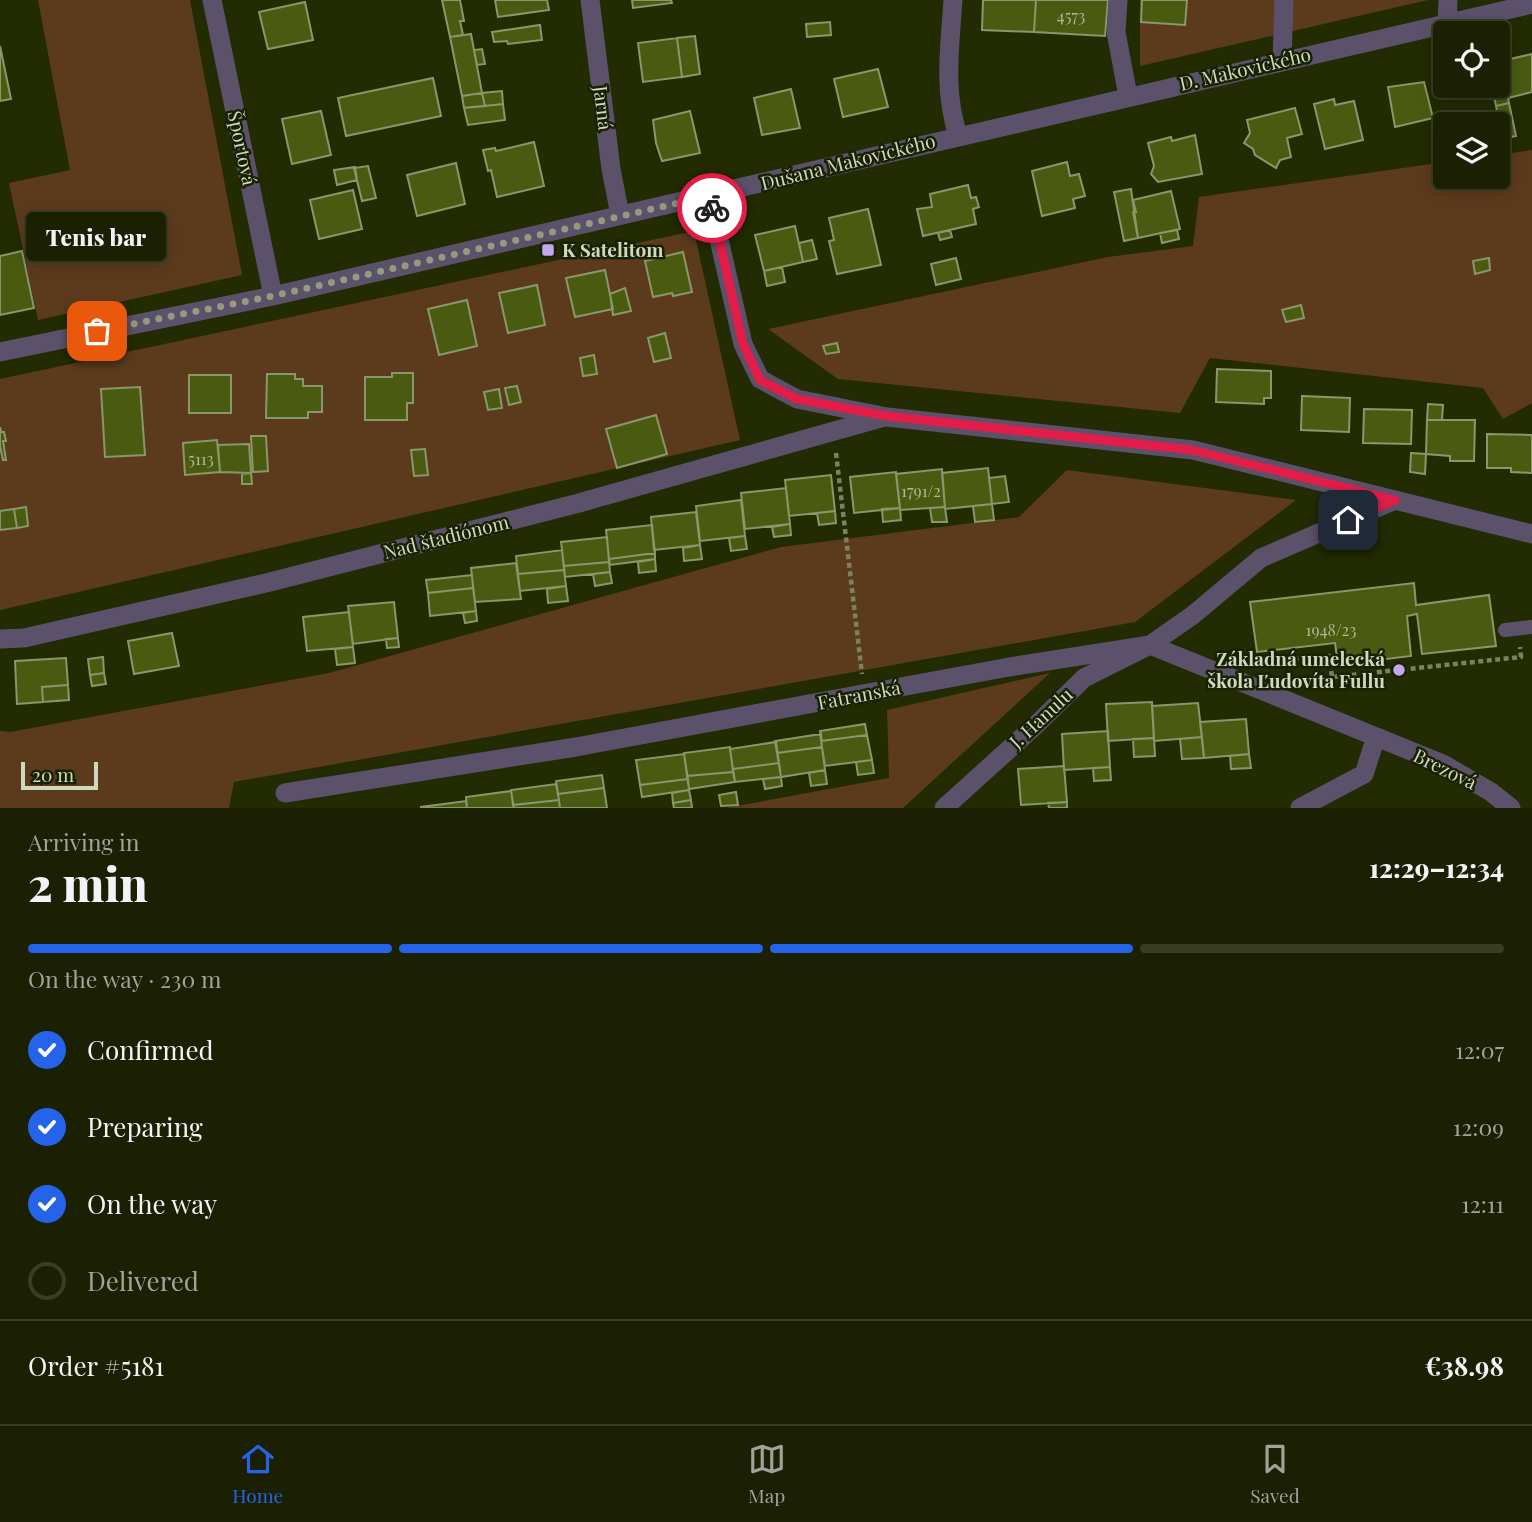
<!DOCTYPE html>
<meta charset="utf-8">
<style>
body{margin:0;font-family:"Playfair Display",serif;background:#272d10;color:#f1f3f6;height:100vh;display:flex;flex-direction:column;font-size:26px;white-space:nowrap}
*{box-sizing:border-box;margin:0}
p{font-size:23px;color:#9fa399}
.icon{flex:none;width:38px;height:38px;fill:none;stroke:currentColor;stroke-width:2;stroke-linecap:round;stroke-linejoin:round}
.map{position:relative;height:808px;overflow:hidden}
.side{display:flex;flex-direction:column;background:#1a2001;flex:1}
.side>*{flex:none}
.tools{position:absolute;left:1433px;top:21px;display:grid;gap:14px}
.tools a{display:grid;place-items:center;width:77px;height:77px;border-radius:7px;background:#1a2001;box-shadow:0 4px 18px #0003,0 0 0 2px #383e23;font-size:35px}
.scale{position:absolute;left:21px;bottom:18px;width:77px;box-sizing:border-box;padding-left:7px;border:4px solid #d0d8c1;border-top:0;font-size:19px;line-height:24px;white-space:nowrap;color:#d0d8c1;-webkit-text-stroke:5px #192103;paint-order:stroke}
.pin{position:absolute;display:grid;place-items:center;width:60px;height:60px;color:#fff;margin:-30px;border-radius:14px;box-shadow:0 4px 10px #0006}
.courier{position:absolute;display:grid;place-items:center;width:70px;height:70px;margin:-35px;border:5px solid #e11d48;border-radius:50%;background:#fff;color:#222;box-shadow:0 2px 9px #0007}
.bubble{position:absolute;height:49px;border-radius:7px;background:#1a2001;box-shadow:0 4px 18px #0003,0 0 0 2px #383e23;font-size:23px;font-weight:800;line-height:49px;text-align:center}
.overview em{font-style:normal;font-weight:800}
.overview div{display:flex;flex-direction:column-reverse}
.overview{display:flex;align-items:center;justify-content:space-between;height:119px;padding:0 28px}
h1{font-size:46px;font-weight:800;line-height:52px}
.bar{display:grid;grid-template-columns:repeat(4,1fr);gap:10px 7px;align-content:center;height:84px;padding:0 28px}
.bar i{height:9px;border-radius:5px;background:#383e23}
.bar .current{background:#2563eb}
.bar p{grid-column:span 4}
.line{display:flex;align-items:center;gap:18px;padding:0 28px;border-top:2px solid #383e23}
.line div{flex:1}
ol{padding:0 28px;list-style:none}
li{display:flex;align-items:center;gap:21px;height:77px}
li p{margin-inline-start:auto}
li .icon{padding:7px;border-radius:50%;background:#2563eb;color:#fff;stroke-width:4}
li:last-child{color:#9fa399}
li i{width:38px;height:38px;border:4px solid #383e23;border-radius:50%}
.dock{display:flex;justify-content:space-around;align-items:center;height:98px;border-top:2px solid #383e23;background:#1a2001;font-size:19px;color:#9fa399}
.dock a{display:grid;justify-items:center;gap:4px}
.dock .current{color:#2563eb}
.map>svg:first-child{display:block}
</style>
<div class="map">
<svg width="1532" height="808" viewBox="0 0 1532 808">
<rect width="100%" height="100%" fill="#222b01"/>
<path fill="#5c3b1d" d="M38,0h152l52,275 -204,45 -29,-137 61,-13z
M1140,0h288l-288,66z
M1532,150v253l-29,16 -20,-31 -273,-30 -30,55 -342,-34 -70,-50 340,-72 85,-11 6,-49 246,-35 1,15h52v-22z
M694,231l46,209 -740,170v-231z
M1067,470l229,30 -161,122 -901,160 -5,26h-229v-77l10,1 319,-59 452,-126 238,-30z
M1050,673l-147,135h-177l163,-30 -2,-68z"/>
<path fill="#4a5b11" stroke="#89976a" stroke-width="2" d="M442,0h18l4,21h-4l3,14 -13,2z
M495,0h52l2,10 -51,7z
M632,0h39l1,3 -39,5z
M983,0h53l-2,32 -52,-2z
M1036,0h72l-3,36 -71,-4z
M1142,0h45l-2,25 -44,-3z
M305,2l8,38 -45,9 -9,-37z
M830,22l1,13 -24,2 -1,-13z
M540,25l2,15 -34,4 -1,-3 -13,1 -2,-10z
M471,34l11,59 -20,3 -12,-59z
M695,36l5,38 -18,3 -5,-39z
M677,38l5,39 -39,5 -5,-39z
M0,46l11,53 -11,2z
M482,49l3,15 -8,1 -3,-15z
M1532,54v38l-24,6 -7,-37z
M878,69l10,38 -45,10 -9,-38z
M433,78l8,38 -95,20 -8,-38z
M1505,80l4,23 -13,3 -4,-20h6v-5z
M1424,82l9,36 -38,9 -7,-40z
M791,89l9,39 -38,7 -8,-37z
M502,91l1,13 -18,2 -3,-13z
M482,93l3,13 -21,2 -2,-12z
M1334,99l1,6 19,-4 9,39 -38,9 -11,-45z
M1509,103l7,33 -14,3 -6,-33z
M503,104l2,16 -37,5 -4,-17z
M1295,108l7,26 -15,4 4,19 -11,3 -4,8 -21,-13 -2,-6 -9,-6 6,-10 -3,-13z
M321,111l10,44 -39,9 -10,-45z
M690,111l10,42 -38,8 -6,-18 -3,-23z
M1451,117l2,7h-7v12h-5l-3,-17z
M1195,135l7,39 -44,8 -7,-8 3,-8 -6,-23 23,-6 1,4z
M534,142l10,44 -47,11 -6,-27 -3,1 -5,-21 12,-2 1,3z
M1067,162l3,14 9,-2 6,22 -12,3 2,9 -33,8 -10,-45z
M456,163l9,41 -48,12 -10,-41z
M368,166l8,32 -14,3 -8,-33z
M355,167l2,13 -20,5 -3,-15z
M968,185l3,13 5,-1 3,10 -6,2 3,15 -53,12 -6,-27 15,-2 -2,-13z
M1131,189l7,49 -14,3 -10,-49z
M353,190l9,39 -43,10 -9,-39z
M1171,191l9,38 -42,9 -5,-26h3l-3,-12z
M868,209l13,56 -44,9 -8,-33 5,-1 -5,-22z
M795,226l8,36 -39,9 -9,-36z
M950,230l2,7 -12,3 -2,-7z
M1177,230l2,9 -17,4 -2,-10z
M812,240l5,19 -14,3 -4,-19z
M22,251l12,57 -34,7v-59z
M683,252l9,40 -19,4 -1,-3 -19,4 -8,-36z
M956,258l5,21 -25,6 -5,-21z
M1489,258l1,12 -15,4 -2,-13z
M782,267l3,15 -18,4 -3,-15z
M605,270l8,39 -38,8 -9,-39z
M537,285l8,40 -37,8 -9,-40z
M625,288l6,23 -18,4 -3,-21z
M467,300l10,46 -38,9 -11,-46z
M1301,305l3,13 -18,4 -4,-12z
M665,333l6,25 -17,4 -6,-24z
M837,343l2,9 -13,2 -3,-8z
M594,355l3,19 -14,2 -3,-18z
M1217,369l54,2v27h-7v6l-48,-2z
M392,373h21v30h-6v17h-42v-43h27z
M267,374h28v5h8v7h19v26h-14v6h-42z
M189,375h42v38h-42z
M517,386l4,16 -12,3 -4,-17z
M140,387l5,68 -40,2 -4,-68z
M499,389l3,19 -14,2 -4,-18z
M1302,396l48,2 -1,34 -48,-2z
M1428,404l15,1 -1,15h-15z
M1364,409l48,1 -1,34 -48,-1z
M656,415l11,39 -50,14 -11,-39z
M1427,420h48l-1,41h-24v-5l-24,-2z
M0,427l1,5h3l2,9h-3l3,19h-3l-3,-14z
M1487,434l45,1v38l-21,-1v-4h-24z
M251,436h15l2,35 -15,1z
M217,440l3,32 -35,3 -2,-32z
M249,444l2,29 -31,-1 -2,-27z
M425,449l3,26 -14,1 -3,-26z
M1411,453l15,1 -1,20 -15,-2z
M988,468l4,36 -47,5 -3,-36z
M942,469l3,38 -45,3 -4,-36z
M896,472l4,36 -46,5 -4,-36z
M251,473l1,11h-10v-10z
M831,475l4,36 -46,5 -4,-36z
M1005,476l4,26 -17,2 -3,-26z
M786,488l4,36 -45,5 -4,-36z
M741,500l4,36 -45,5 -4,-35z
M992,504l2,16 -19,2 -2,-16z
M26,507l2,19 -11,2 -3,-19z
M945,507l2,15h-15l-2,-14z
M900,508l1,12 -18,2 -1,-13z
M14,509l3,19 -17,2v-19z
M835,511l1,12 -17,2 -2,-12z
M696,512l4,33 -46,5 -3,-33z
M790,524l1,11 -17,2 -2,-10z
M652,525l3,28 -46,6 -3,-29z
M745,536l2,13 -16,2 -2,-13z
M607,537l2,25 -45,4 -3,-24z
M700,545l2,14 -18,2 -1,-13z
M562,550l2,20 -46,4 -2,-18z
M655,553v6l-45,6 -1,-6z
M655,559l1,12 -17,2 -1,-11z
M609,562l1,10 -45,5 -1,-11z
M516,563l5,36 -46,3 -4,-34z
M564,570l2,16 -46,5 -2,-17z
M610,572l2,11 -17,3 -2,-12z
M472,575l1,13 -45,5 -2,-13z
M1414,583l2,22 73,-10 7,51 -74,8 -5,-40 -10,2 4,40 -73,9 -3,-22 -78,9 -7,-50z
M566,586l2,15 -20,2 -1,-14z
M473,588l3,23 -46,5 -2,-23z
M394,602l4,36 -45,6 -5,-38z
M476,611l1,10 -12,2 -2,-10z
M349,612l4,35 -46,4 -4,-34z
M172,633l7,33 -45,8 -6,-33z
M398,638l1,9 -12,1 -1,-9z
M353,647l2,16 -18,2 -2,-16z
M103,657l1,16 -14,2 -2,-16z
M66,658l2,27 -26,2 1,15 -26,2 -2,-43z
M104,673l2,11 -14,2 -2,-11z
M68,685l1,15 -26,2 -1,-15z
M1152,702l2,36 -46,3 -2,-37z
M1198,703l4,34 -48,4 -2,-35z
M1246,719l3,35 -45,4 -4,-36z
M865,724l2,11 -46,6 -1,-10z
M1108,731l2,36 -46,3 -2,-36z
M821,734l1,13 -45,6 -2,-12z
M867,735l5,25 -47,6 -4,-25z
M1202,737l2,21 -22,1 -2,-20z
M1154,738l1,18 -21,1 -1,-18z
M776,742l3,21 -46,6 -3,-20z
M730,747l3,25 -46,4 -3,-23z
M822,747l3,23 -44,7 -4,-24z
M684,754l4,25 -48,6 -4,-25z
M1249,754l2,14 -20,1 -1,-13z
M872,760l2,13 -16,2 -2,-13z
M779,763l2,14 -46,5 -2,-13z
M1064,766l3,36 -46,3 -3,-36z
M1110,767l1,13 -17,1 -1,-13z
M825,770l2,14 -16,2 -2,-13z
M733,772l2,10 -46,7 -2,-13z
M602,775l2,13 -46,6 -2,-13z
M781,777l1,9 -17,3 -2,-10z
M688,779l1,11 -47,7 -2,-12z
M556,784l3,16 -46,5 -2,-15z
M604,788l3,20h-47l-2,-14z
M689,790l2,10 -18,3 -1,-10z
M511,791l3,17h-47l-1,-11z
M736,792l2,13 -17,1 -2,-11z
M559,800l1,8h-46l-1,-3z
M691,800l1,8h-18l-1,-5z
M466,801l1,7h-46v-1z
M1067,802v6h-18l-1,-5z"/>
<g fill="none" stroke-linecap="round" stroke-linejoin="round">
<path stroke="#7a8262" stroke-width="4.5" stroke-dasharray="5 3.5" stroke-linecap="butt" d="M836,453l26,221
M1268,661l61,-5 3,21 189,-20 -1,-10"/>
<path stroke="#5b516b" stroke-width="14" d="M1505,630l27,-3"/>
<path stroke="#5b516b" stroke-width="19" d="M212,0l61,296
M590,0l21,169 9,46
M953,0c-3,46 -10,91 5,135
M1118,0l-2,32 12,64
M1447,23l1,-23
M1282,61l2,-61
M709,196l34,148 17,35 37,20 90,18 306,33 339,84
M0,352l273,-56 1259,-292
M0,639l24,-1 246,-56 309,-79 305,-86
M285,793l291,-46 433,-80 141,-22 43,-30 68,-57 134,-58
M944,808l94,-85 46,-45 66,-33 293,119 48,28 20,16
M1300,808l64,-34 12,-37"/>
</g>
<g fill="none" stroke-linecap="round" stroke-linejoin="round">
<path stroke="#939b7e" stroke-width="7" stroke-dasharray="0 12.6" d="M97,331l176,-35 436,-100 3,12"/>
<path stroke="#e11d48" stroke-width="9" d="M712,208l31,136 17,36 37,19 90,17 305,34 203,50 -47,20"/>
</g>
<g fill="#c4a7f1" stroke="#192103" stroke-width="2.5">
<rect x="541" y="243" width="14" height="14" rx="3.5"/>
<circle cx="1399" cy="670" r="7"/>
</g>
<g text-anchor="middle" stroke-width="5" stroke-linejoin="round" paint-order="stroke">
<g font-size="16" fill="#aeb995">
<text x="1071" y="22">4573</text>
<text x="201" y="465">5113</text>
<text x="921" y="497">1791/2</text>
<text x="1331" y="636">1948/23</text>
</g>
<g font-size="19" fill="#d0d8c1" stroke="#192103">
<text transform="translate(1245 69) rotate(-13)" y="7">D. Makovického</text>
<text transform="translate(603 108) rotate(83)" y="7">Jarná</text>
<text transform="translate(242 148) rotate(78)" y="7">Športová</text>
<text transform="translate(848 162) rotate(-14)" y="7">Dušana Makovického</text>
<text transform="translate(446 537) rotate(-14)" y="7">Nad štadiónom</text>
<text transform="translate(859 695) rotate(-11)" y="7">Fatranská</text>
<text transform="translate(1041 718) rotate(-43)" y="7">J. Hanulu</text>
<text transform="translate(1445 769) rotate(26)" y="7">Brezová</text>
</g>
<g font-size="19" font-weight="bold" fill="#d0d8c1" stroke="#192103" text-anchor="start">
<text x="562" y="257">K Satelitom</text>
<text x="1385" y="666" text-anchor="end">Základná umelecká<tspan x="1385" dy="22">škola Ľudovíta Fullu</tspan></text>
</g>
</g>
</svg>
<div class="tools">
<a><svg class="icon" aria-label="locate" viewBox="0 0 24 24"><circle cx="12" cy="12" r="6"/><path d="M12 2v4M12 18v4M2 12h4M18 12h4"/></svg></a>
<a><svg class="icon" aria-label="layers" viewBox="0 0 24 24"><path d="M12 4l9 5-9 5-9-5zM3 14l9 5 9-5"/></svg></a>
</div>
<div class="scale">20 m</div>
<div class="pin" style="left:97px;top:331px;background:#ea580c"><svg class="icon" aria-label="bag" viewBox="0 0 24 24"><path d="M5 8h14l-1 12H6zM9 8a3 3 0 0 1 6 0"/></svg></div>
<div class="pin" style="left:1348px;top:520px;background:#1f2937"><svg class="icon" aria-label="home" viewBox="0 0 24 24"><path d="M3 11l9-7 9 7M6 9v11h12V9"/></svg></div>
<div class="courier" style="left:712px;top:208px"><svg class="icon" aria-label="bike" viewBox="0 0 24 24"><circle cx="6" cy="16" r="4"/><circle cx="18" cy="16" r="4"/><path d="M6 16l4-8h5l3 8M10 8l3 8H6M13 5h3"/></svg></div>
<div class="bubble" style="left:26px;top:212px;width:140px">Tenis bar</div>
</div>
<section class="side">
<div class="overview"><div><h1>2 min</h1><p>Arriving in</p></div><em>12:29–12:34</em></div>
<div class="bar"><i class="current"></i><i class="current"></i><i class="current"></i><i></i><p>On the way · 230 m</p></div>
<ol>
<li><svg class="icon" aria-label="check" viewBox="0 0 24 24"><path d="M5 12l5 5 9-10"/></svg>Confirmed<p>12:07</p></li>
<li><svg class="icon" aria-label="check" viewBox="0 0 24 24"><path d="M5 12l5 5 9-10"/></svg>Preparing<p>12:09</p></li>
<li><svg class="icon" aria-label="check" viewBox="0 0 24 24"><path d="M5 12l5 5 9-10"/></svg>On the way<p>12:11</p></li>
<li><i></i>Delivered</li>
</ol>
<div class="line" style="height:91px"><div>Order #5181</div><b>€38.98</b></div>
</section>
<nav class="dock">
<a class="current"><svg class="icon" aria-label="home" viewBox="0 0 24 24"><path d="M3 11l9-7 9 7M6 9v11h12V9"/></svg>Home</a>
<a><svg class="icon" aria-label="map" viewBox="0 0 24 24"><path d="M3 6l6-2 6 2 6-2v14l-6 2-6-2-6 2zM9 4v14M15 6v14"/></svg>Map</a>
<a><svg class="icon" aria-label="saved" viewBox="0 0 24 24"><path d="M7 4h10v16l-5-4-5 4z"/></svg>Saved</a>
</nav>
